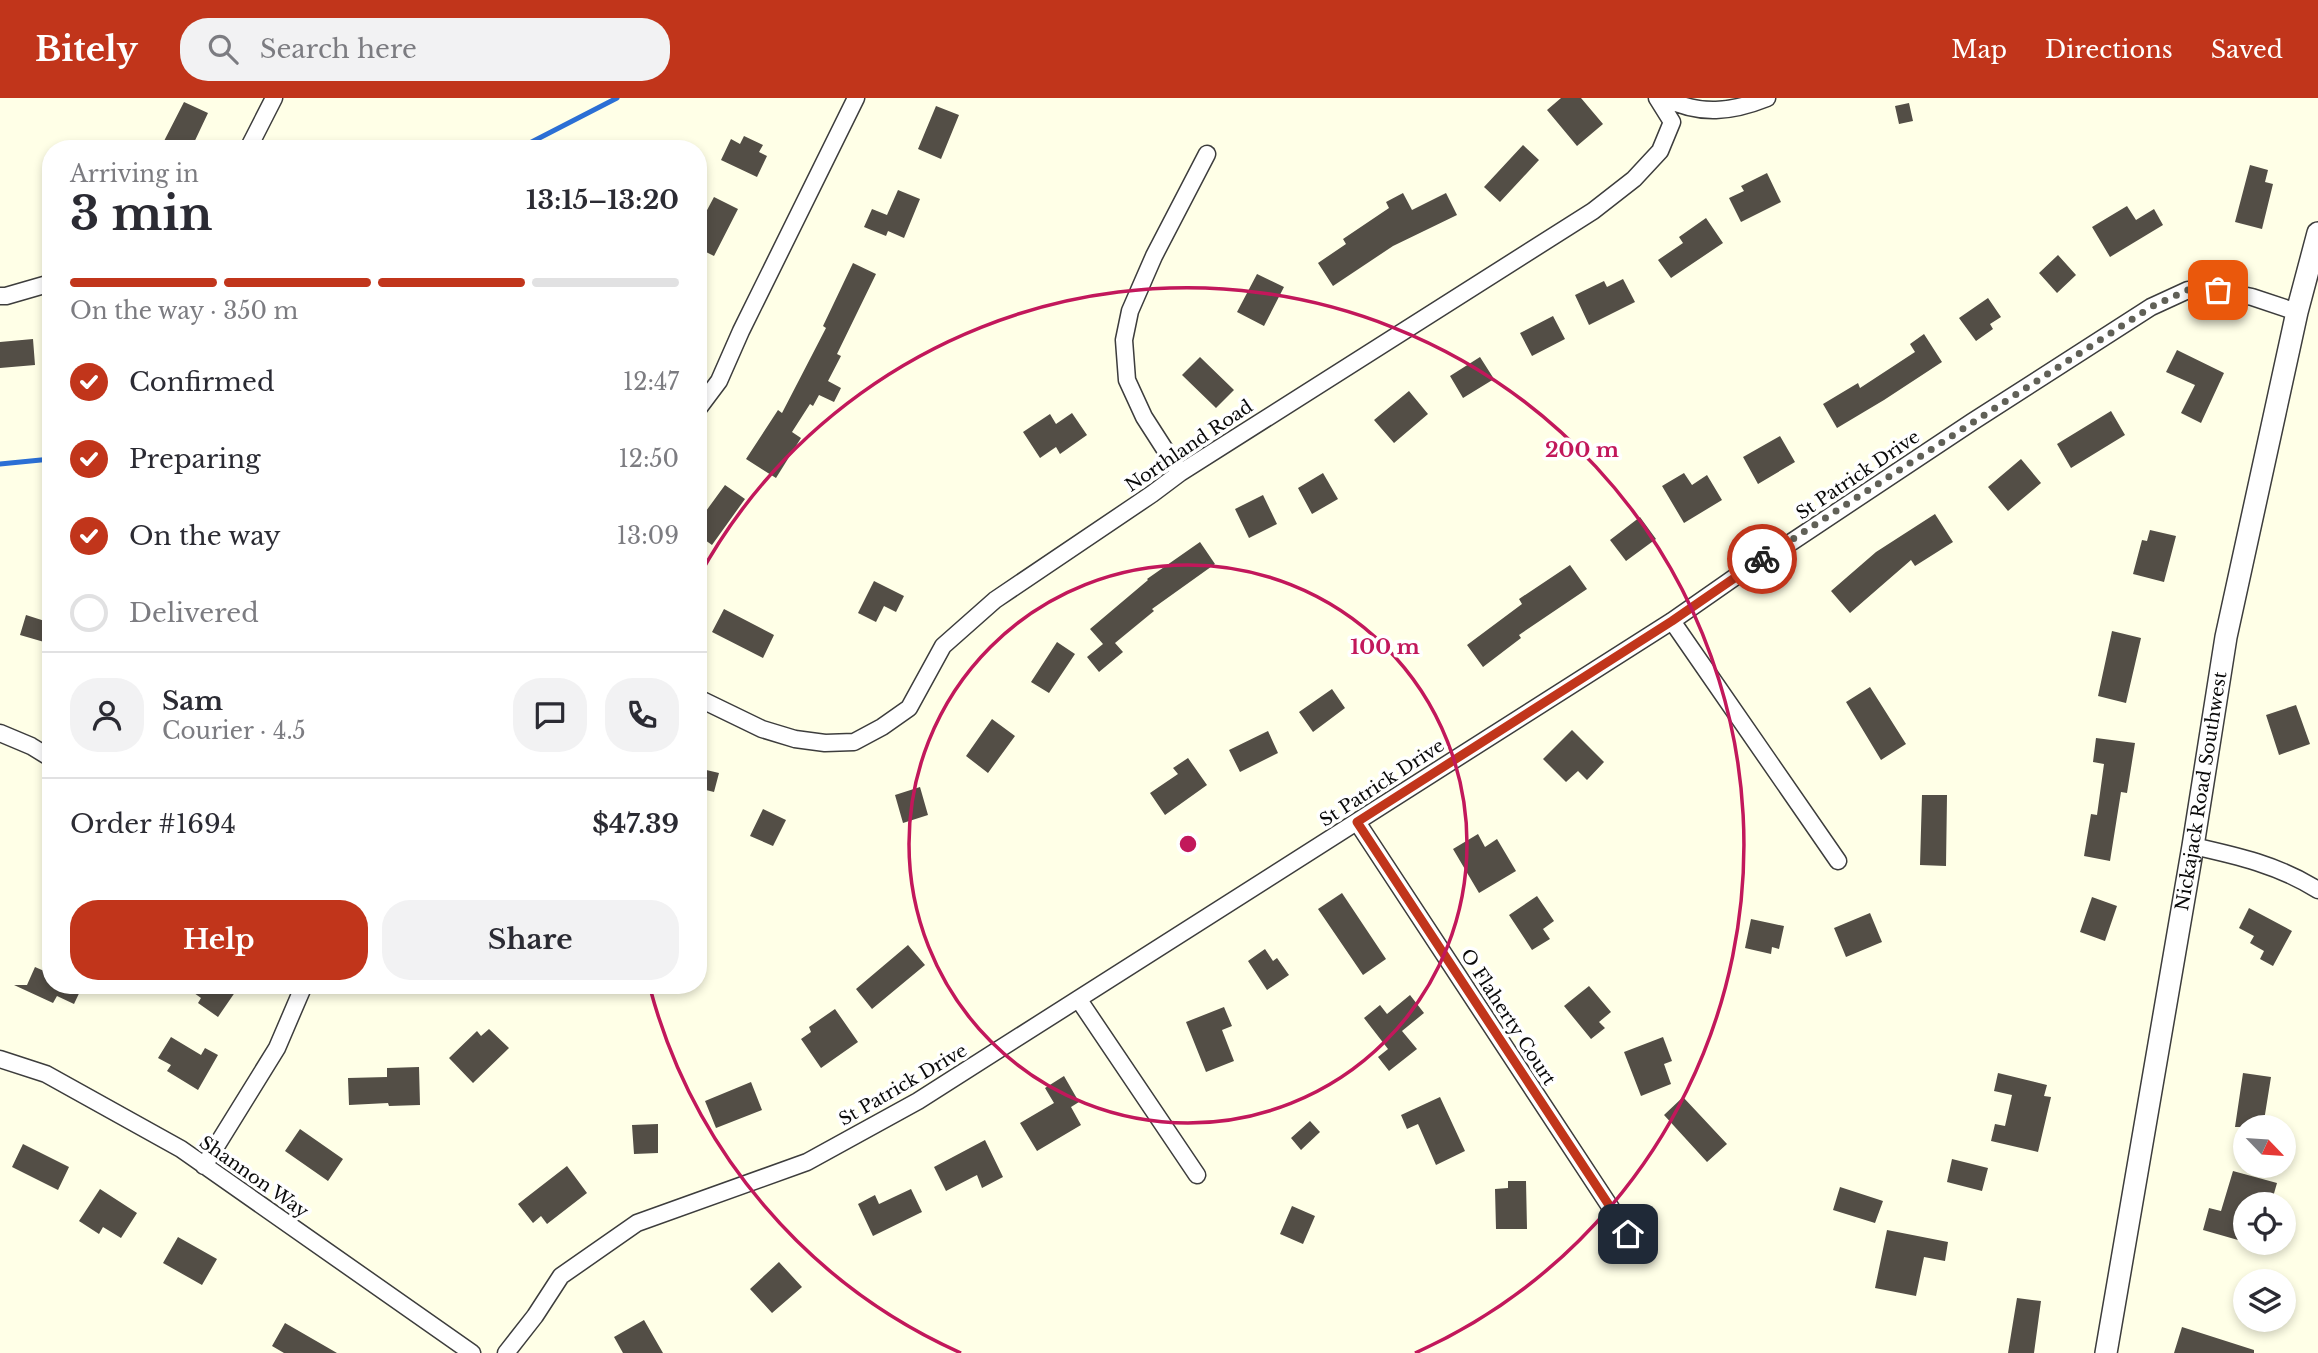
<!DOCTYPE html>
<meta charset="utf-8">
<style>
body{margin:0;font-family:"Libre Baskerville",serif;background:#f2f2f3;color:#2b2b33;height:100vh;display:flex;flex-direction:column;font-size:26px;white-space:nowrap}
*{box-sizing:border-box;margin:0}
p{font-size:23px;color:#7c7c81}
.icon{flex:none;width:38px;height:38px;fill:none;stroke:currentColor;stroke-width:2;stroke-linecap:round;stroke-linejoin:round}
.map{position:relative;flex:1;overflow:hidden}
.panel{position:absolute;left:42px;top:42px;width:665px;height:854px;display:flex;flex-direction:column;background:#fff;border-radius:28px;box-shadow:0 4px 10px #0003}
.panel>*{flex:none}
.needle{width:46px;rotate:115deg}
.buttons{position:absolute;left:2233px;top:1017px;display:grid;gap:14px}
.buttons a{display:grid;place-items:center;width:63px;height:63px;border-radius:50%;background:#fff;box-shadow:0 4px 10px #0003;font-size:35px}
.pin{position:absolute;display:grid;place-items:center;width:60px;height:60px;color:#fff;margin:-30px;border-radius:14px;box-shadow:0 4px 10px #0006}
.courier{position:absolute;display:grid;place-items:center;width:70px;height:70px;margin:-35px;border:5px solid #c1351b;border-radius:50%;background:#fff;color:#222;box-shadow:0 2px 9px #0007}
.summary em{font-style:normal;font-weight:700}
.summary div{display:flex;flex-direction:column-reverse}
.summary{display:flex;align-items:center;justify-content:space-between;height:119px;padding:0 28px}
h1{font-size:46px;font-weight:700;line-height:52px}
.bar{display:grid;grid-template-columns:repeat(4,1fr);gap:10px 7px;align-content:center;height:84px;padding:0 28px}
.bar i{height:9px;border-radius:5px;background:#e1e1e2}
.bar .current{background:#c1351b}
.bar p{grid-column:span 4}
.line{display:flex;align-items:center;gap:18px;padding:0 28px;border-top:2px solid #e1e1e2}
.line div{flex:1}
.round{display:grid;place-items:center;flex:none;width:74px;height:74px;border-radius:28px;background:#f2f2f3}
ol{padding:0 28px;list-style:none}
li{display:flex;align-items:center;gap:21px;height:77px}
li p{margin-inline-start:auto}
li .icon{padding:7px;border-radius:50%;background:#c1351b;color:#fff;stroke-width:4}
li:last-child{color:#7c7c81}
li i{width:38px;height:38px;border:4px solid #e1e1e2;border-radius:50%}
.cta{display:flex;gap:14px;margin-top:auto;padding:14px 28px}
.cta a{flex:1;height:80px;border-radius:28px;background:#c1351b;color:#fff;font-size:28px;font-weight:700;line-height:80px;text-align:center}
.cta a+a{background:#f2f2f3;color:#2b2b33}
header{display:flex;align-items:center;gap:42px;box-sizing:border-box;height:98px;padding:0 35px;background:#c1351b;color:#fff}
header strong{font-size:33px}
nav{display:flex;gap:38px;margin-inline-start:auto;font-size:24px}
.search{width:490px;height:63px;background:#f2f2f3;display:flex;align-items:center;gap:18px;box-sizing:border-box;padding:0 24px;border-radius:28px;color:#7c7c81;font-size:26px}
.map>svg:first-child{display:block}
</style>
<header>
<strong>Bitely</strong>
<div class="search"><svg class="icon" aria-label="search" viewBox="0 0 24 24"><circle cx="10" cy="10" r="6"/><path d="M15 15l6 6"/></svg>Search here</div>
<nav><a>Map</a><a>Directions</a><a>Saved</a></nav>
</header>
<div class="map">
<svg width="2318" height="1255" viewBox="0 0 2318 1255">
<rect width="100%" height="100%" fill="#ffffe7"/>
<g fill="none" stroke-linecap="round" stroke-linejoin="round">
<path stroke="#2b6fd5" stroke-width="5" d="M518,51l99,-51
M0,366l51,-5"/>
</g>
<path fill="#534e46" d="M1561,0h20l22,26 -26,22 -30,-36z
M184,4l24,11 -17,36h-16l-12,-6z
M1909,5l4,18 -14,3 -4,-18z
M936,8l23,9 -18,44 -23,-10z
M744,38l19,9 -4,7 8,4 -10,21 -36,-17 10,-21 9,5z
M1523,47l16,15 -39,42 -16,-15z
M2250,67l18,5 -3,12 8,2 -11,45 -27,-7z
M1767,75l14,29 -40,20 -12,-24 15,-7 -3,-5z
M898,92l22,9 -16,39 -16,-7 -2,5 -22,-9 8,-18 15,6z
M1403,95l9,17 34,-17 11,22 -64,31 -60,40 -15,-23 28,-19 -3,-5 46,-31 -3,-6z
M714,99l24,12 -24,47 -16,-8v-21z
M2127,108l9,14 18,-11 9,16 -53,32 -18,-30z
M1706,120l17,25 -52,35 -13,-18 25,-17 -4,-6z
M2058,157l18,20 -19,18 -18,-20z
M853,165l23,11 -39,80 4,2 -13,25 13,7 -7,14 -15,-7 -6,11 -3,-2 -18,28 9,6 -25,40 -30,-19 32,-49 4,3 44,-85 -3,-2z
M1257,176l27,13 -20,39 -27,-14z
M1623,181l12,23 -46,23 -14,-30 29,-14 3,6z
M1988,200l13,19 -11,7 3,5 -17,12 -17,-23z
M1553,218l12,23 -33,17 -12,-23z
M1924,236l18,28 -58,38 -47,28 -14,-24 35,-21 2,5 55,-36 -5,-8z
M33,241l2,26 -35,3v-26z
M2177,252l47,23 -23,50 -20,-10 14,-28 -29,-13z
M1200,259l34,33 -18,18 -34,-33z
M1480,259l14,22 -31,19 -13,-22z
M1409,293l19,23 -34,29 -20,-23z
M2111,313l14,24 -54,33 -14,-24z
M1072,315l15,22 -27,19 -4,-7 -16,11 -17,-26 27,-18 6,10z
M1780,338l15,26 -37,22 -15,-27z
M2021,361l20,24 -33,28 -20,-24z
M1323,375l15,26 -26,15 -14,-26z
M1684,375l8,12 15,-10 15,25 -38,23 -22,-37z
M725,387l20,14 -33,46 -14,-10v-13z
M1263,397l14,29 -28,14 -14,-29z
M1935,416l18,28 -38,24 -4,-6 -61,53 -19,-22 45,-39z
M1640,419l16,22 -30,22 -16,-21z
M2150,432l26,6 -12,46 -31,-8 9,-34 5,1z
M1200,444l15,22 -63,45 2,2 -39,32 8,9 -24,20 -12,-15 16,-13 -13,-15 58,-49 -1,-1z
M1570,467l17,24 -68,46 2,3 -38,29 -16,-22 55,-41 -3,-5z
M874,483l30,15 -8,16 -12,-6 -8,16 -18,-9z
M724,511l50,26 -11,23 -51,-26z
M26,517l25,8v21l-31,-9z
M2112,533l29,7 -15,65 -28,-7z
M1057,544l18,12 -26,39 -18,-11z
M1870,589l36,57 -25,16 -35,-58z
M1332,591l13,19 -32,24 -14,-20z
M2296,607l14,39 -31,11 -13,-40z
M992,621l23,17 -27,37 -22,-17z
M1572,632l32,32 -17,18 -9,-9 -12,11 -23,-23z
M1268,633l10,22 -38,19 -11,-22z
M2096,640l39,5 -8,50 -6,-1 -11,69 -26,-5 7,-42 6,1 7,-51 -11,-2z
M1188,660l19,27 -42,30 -15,-22 28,-19 -5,-6z
M698,670l21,5 -5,19 -16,-4z
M920,689l8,28 -25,8 -8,-28z
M1922,697h25l-1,71 -26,-1z
M763,711l23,11 -13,26 -23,-10z
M1478,736l7,13 12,-8 19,32 -37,22 -26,-44z
M1342,795l44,66 -23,16 -45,-66z
M1537,798l17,25 -11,8 7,10 -18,11 -23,-35z
M2092,799l25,9 -12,35 -25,-9z
M2249,810l43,23 -19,35 -13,-7 4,-8 -14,-8 4,-7 -15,-8z
M1870,815l12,29 -36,15 -12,-29z
M1751,821l33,7 -5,23 -7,-2 -1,7 -26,-6z
M908,847l17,20 -53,44 -16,-20z
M1265,851l8,12 4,-3 12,17 -22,15 -19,-29z
M35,869l16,7v11h32l-9,19 -17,-8 -4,7 -39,-18h13z
M183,887h57l-22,32 -20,-14 3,-5z
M1589,888l22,26 -12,10 6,6 -14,11 -27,-33z
M1410,897l14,18 -22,18 15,18 -28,22 -11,-14 10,-8 -24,-31 16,-13 7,9z
M1224,909l8,19 -10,4 12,31 -28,11 -20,-50z
M835,911l23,33 -37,26 -20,-29 10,-7 -2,-5z
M489,931l20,19 -36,35 -24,-25 28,-27 4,5z
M171,939l30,18 4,-7 13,7 -20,35 -31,-19 4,-6 -13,-7z
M1663,939l9,24 -8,3 7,20 -30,12 -17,-44z
M419,969l1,38 -31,1 -1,-3 -39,2 -1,-27 39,-1v-9z
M1998,975l49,12 -3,11 7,1 -13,55 -47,-11 4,-17 10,2 7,-31 -18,-4z
M2243,975l28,4 -8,50h-28z
M1064,978l15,26 -8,5 10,18 -44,26 -17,-28 34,-20 -9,-15z
M751,984l11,28 -46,18 -11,-27z
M1440,999l25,54 -29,14 -18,-41 -11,5 -6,-14z
M1683,999l44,47 -20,18 -43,-47z
M1310,1023l10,11 -19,18 -10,-12z
M658,1026v29l-24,1 -2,-29z
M300,1031l43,30 -15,22 -43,-30z
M985,1042l18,37 -21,11 -5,-13 -31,16 -12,-24z
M23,1046l46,23 -11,23 -46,-23z
M1952,1061l36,9 -6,23 -35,-9z
M567,1068l20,27 -40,31 -6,-8 -8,7 -15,-19z
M2233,1073l44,12 -6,21h-26v38l-42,-12 6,-22 12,3z
M1508,1083h18l1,48h-31l-1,-40 13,-1z
M1840,1089l43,14 -8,22 -42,-13z
M100,1091l37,24 -16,25 -18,-11 -4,7 -20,-13z
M911,1091l11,23 -49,24 -15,-32 17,-9 4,9z
M1292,1108l23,10 -12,28 -23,-10z
M1887,1132l61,12 -3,19 -21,-4 -8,39 -41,-8z
M178,1139l39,22 -15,26 -39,-22z
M779,1164l23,25 -30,26 -22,-24z
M2017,1200l24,3 -7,52h-26z
M644,1222l19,33h-40l-9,-16z
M285,1225l52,30h-53l-12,-7z
M2182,1229l72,23v3h-80z"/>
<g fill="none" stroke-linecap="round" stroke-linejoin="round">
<defs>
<path id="minor" d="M1665,0c35,18 67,14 102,0
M248,51l26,-51
M0,198h6l45,-13
M698,311l21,-28 22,-50 115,-233
M1180,375l-36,-56 -17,-37 -3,-40 6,-29 24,-55 53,-102
M1672,523l166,240
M698,600l64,31 33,10 30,4 29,-1 28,-15 27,-19 34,-62 52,-46 157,-106 28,-21 413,-262 41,-32 26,-28 12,-29 -15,-24
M0,635l31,13 18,11
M1357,724l271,412
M2193,748c45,10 85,19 125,44
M1079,902l118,175
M0,961l46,15 135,75 291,204
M204,1068l73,-118 27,-63
M506,1255l29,-37 26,-40 76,-53 170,-61 111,-61 754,-480 76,-53 33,-19 191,-127 179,-115 37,-17h30l34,7 45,15"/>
<g id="tertiary">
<path id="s1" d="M2106,1255l87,-507 33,-209 71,-325 21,-79"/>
</g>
</defs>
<use href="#minor" stroke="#3d3d3d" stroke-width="19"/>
<use href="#tertiary" stroke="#3d3d3d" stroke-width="24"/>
<use href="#minor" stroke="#fff" stroke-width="16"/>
<use href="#tertiary" stroke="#fff" stroke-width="21"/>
</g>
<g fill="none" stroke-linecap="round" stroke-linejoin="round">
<path stroke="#606057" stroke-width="7" stroke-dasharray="0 12.6" d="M1762,461l389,-252 37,-17h30"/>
<path stroke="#c1351b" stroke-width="9" d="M1628,1136l-271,-412 315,-201 90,-62"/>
</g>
<g fill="none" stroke="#c2185b" stroke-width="3.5">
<circle cx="1188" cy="746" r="279"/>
<path d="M961 1255A557 557 0 0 1 650 890M698 480A557 557 0 1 1 1415 1255"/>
</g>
<g text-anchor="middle" stroke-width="7" stroke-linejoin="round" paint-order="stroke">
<g font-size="18" fill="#0a0a0a" stroke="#fff">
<text transform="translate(1189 348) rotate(-34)" y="6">Northland Road</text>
<text transform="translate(1858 377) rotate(-34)" y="6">St Patrick Drive</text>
<text transform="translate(1382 685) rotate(-33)" y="6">St Patrick Drive</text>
<text dy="6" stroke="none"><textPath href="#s1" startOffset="570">Nickajack Road Southwest</textPath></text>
<text transform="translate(1508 919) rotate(57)" y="6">O Flaherty Court</text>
<text transform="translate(903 987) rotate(-30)" y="6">St Patrick Drive</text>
<text transform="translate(254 1079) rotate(35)" y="6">Shannon Way</text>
</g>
</g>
<circle cx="1188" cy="746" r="10" fill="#c2185b" stroke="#fff" stroke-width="3.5"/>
<g font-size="21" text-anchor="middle" font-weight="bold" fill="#c2185b" stroke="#fff" stroke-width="7" stroke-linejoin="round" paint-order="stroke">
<text x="1582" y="359">200 m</text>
<text x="1385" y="556">100 m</text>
</g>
</svg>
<div class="buttons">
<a><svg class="needle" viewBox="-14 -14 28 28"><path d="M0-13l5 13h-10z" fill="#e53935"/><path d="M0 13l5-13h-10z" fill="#7c7c81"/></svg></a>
<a><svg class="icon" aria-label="locate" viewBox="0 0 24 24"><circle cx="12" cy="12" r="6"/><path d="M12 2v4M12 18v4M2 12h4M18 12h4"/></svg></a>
<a><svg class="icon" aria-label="layers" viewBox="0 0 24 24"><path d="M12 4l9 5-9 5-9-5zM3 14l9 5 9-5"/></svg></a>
</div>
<div class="pin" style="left:2218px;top:192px;background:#ea580c"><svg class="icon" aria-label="bag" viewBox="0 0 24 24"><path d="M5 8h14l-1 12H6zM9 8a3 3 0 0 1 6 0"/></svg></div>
<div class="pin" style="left:1628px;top:1136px;background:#1f2937"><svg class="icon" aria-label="home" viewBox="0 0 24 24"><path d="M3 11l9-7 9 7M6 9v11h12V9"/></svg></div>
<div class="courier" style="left:1762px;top:461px"><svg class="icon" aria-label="bike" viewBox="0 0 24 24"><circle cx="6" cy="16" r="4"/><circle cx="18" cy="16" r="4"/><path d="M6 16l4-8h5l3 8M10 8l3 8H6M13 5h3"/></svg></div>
<section class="panel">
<div class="summary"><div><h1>3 min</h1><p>Arriving in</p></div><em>13:15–13:20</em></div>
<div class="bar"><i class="current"></i><i class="current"></i><i class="current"></i><i></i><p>On the way · 350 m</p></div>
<ol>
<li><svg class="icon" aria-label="check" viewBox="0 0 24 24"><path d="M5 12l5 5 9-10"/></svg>Confirmed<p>12:47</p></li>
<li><svg class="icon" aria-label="check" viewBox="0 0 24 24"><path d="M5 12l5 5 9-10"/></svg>Preparing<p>12:50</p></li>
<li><svg class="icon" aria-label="check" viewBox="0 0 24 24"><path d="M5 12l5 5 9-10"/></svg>On the way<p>13:09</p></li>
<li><i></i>Delivered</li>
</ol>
<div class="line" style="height:126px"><a class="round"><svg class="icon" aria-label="person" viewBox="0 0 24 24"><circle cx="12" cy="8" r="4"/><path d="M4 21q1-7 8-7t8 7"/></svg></a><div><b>Sam</b><p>Courier · 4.5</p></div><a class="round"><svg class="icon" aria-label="chat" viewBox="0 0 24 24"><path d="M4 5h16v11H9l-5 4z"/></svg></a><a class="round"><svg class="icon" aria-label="phone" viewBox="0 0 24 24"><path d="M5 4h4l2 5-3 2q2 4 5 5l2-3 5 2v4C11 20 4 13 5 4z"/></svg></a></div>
<div class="line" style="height:91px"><div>Order #1694</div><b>$47.39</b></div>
<div class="cta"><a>Help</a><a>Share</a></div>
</section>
</div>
